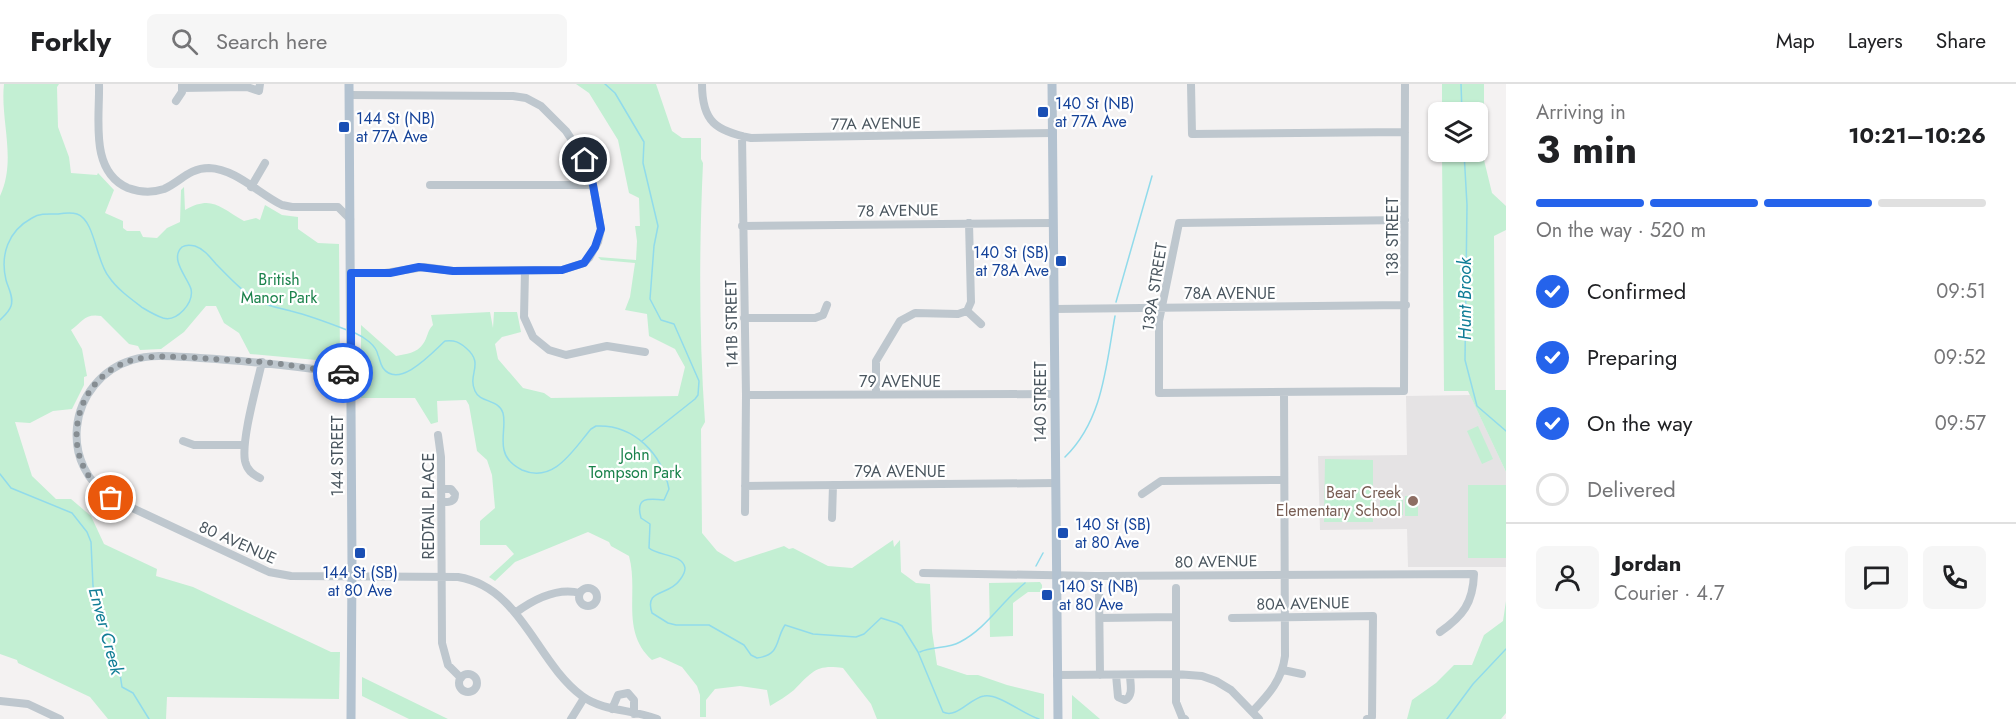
<!DOCTYPE html>
<meta charset="utf-8">
<style>
body{margin:0;font-family:Jost,sans-serif;background:#f6f6f6;color:#202124;height:100vh;display:flex;flex-direction:column;font-size:22px;white-space:nowrap}
*{box-sizing:border-box;margin:0}
p{font-size:20px;color:#757577}
.icon{flex:none;width:33px;height:33px;fill:none;stroke:currentColor;stroke-width:2;stroke-linecap:round;stroke-linejoin:round}
.map{position:relative;flex:1;overflow:hidden}
.side{display:flex;flex-direction:column;background:#fff;width:510px}
.side>*{flex:none}
.controls{position:absolute;left:1428px;top:18px;display:grid;gap:12px}
.controls a{display:grid;place-items:center;width:60px;height:60px;border-radius:9px;background:#fff;box-shadow:0 2px 4px #0004;font-size:30px}
.pin{position:absolute;display:grid;place-items:center;width:51px;height:51px;color:#fff;margin:-26px;border:3px solid #fff;border-radius:50%;box-shadow:0 2px 6px #0007}
.courier{position:absolute;display:grid;place-items:center;width:60px;height:60px;margin:-30px;border:4px solid #2563eb;border-radius:50%;background:#fff;color:#222;box-shadow:0 2px 8px #0007}
.headline em{font-style:normal;font-weight:700}
.headline div{display:flex;flex-direction:column-reverse}
.headline{display:flex;align-items:center;justify-content:space-between;height:102px;padding:0 30px}
h1{font-size:39px;font-weight:700;line-height:45px}
.bar{display:grid;grid-template-columns:repeat(4,1fr);gap:9px 6px;align-content:center;height:72px;padding:0 30px}
.bar i{height:8px;border-radius:4px;background:#e0e0e0}
.bar .current{background:#2563eb}
.bar p{grid-column:span 4}
.line{display:flex;align-items:center;gap:15px;padding:0 30px;border-top:2px solid #e0e0e0}
.line div{flex:1}
.round{display:grid;place-items:center;flex:none;width:63px;height:63px;border-radius:9px;background:#f6f6f6}
ol{padding:0 30px;list-style:none}
li{display:flex;align-items:center;gap:18px;height:66px}
li p{margin-inline-start:auto}
li .icon{padding:6px;border-radius:50%;background:#2563eb;color:#fff;stroke-width:4}
li:last-child{color:#757577}
li i{width:33px;height:33px;border:3px solid #e0e0e0;border-radius:50%}
header{display:flex;align-items:center;gap:36px;box-sizing:border-box;height:84px;padding:0 30px;background:#fff;border-bottom:2px solid #e0e0e0}
header strong{font-size:28px}
nav{display:flex;gap:33px;margin-inline-start:auto;font-size:21px}
.search{width:420px;height:54px;background:#f6f6f6;display:flex;align-items:center;gap:15px;box-sizing:border-box;padding:0 21px;border-radius:9px;color:#757577;font-size:22px}
main{display:flex;flex:1;min-height:0}
.map>svg:first-child{display:block}
</style>
<header>
<strong>Forkly</strong>
<div class="search"><svg class="icon" aria-label="search" viewBox="0 0 24 24"><circle cx="10" cy="10" r="6"/><path d="M15 15l6 6"/></svg>Search here</div>
<nav><a>Map</a><a>Layers</a><a>Share</a></nav>
</header>
<main>
<div class="map">
<svg width="1506" height="635" viewBox="0 0 1506 635">
<rect width="100%" height="100%" fill="#f4f2f2"/>
<path fill="#e5e3e4" d="M1470,311l36,77v95h-98l-1,-38 -87,1 -2,-74 89,-1 -1,-59z"/>
<path fill="#c3efd3" d="M4,0h55l-2,3 1,40 11,30 2,16 26,2 1,-2 16,17 -9,23 18,8v7l4,3h13l3,6 14,1 10,-10 13,-6 1,-32 3,-3 1,23c27,-15 34,-3 59,11l12,-3 4,2 5,-15 17,10 16,2v12l20,14 21,1 1,113h-2v5l-88,-8 -11,-21 -15,-10 -8,-17h-10l-22,26 -23,17 -21,1 -2,-4 -9,-2 -28,-28c-16,-3 -19,6 -30,14l11,19 5,27 -3,1v8l-12,24 -19,2 -23,12 -15,-1 17,54 24,23h15l20,17 13,28 53,25 -1,7 37,11 138,65h9l-1,47 -172,-2 -1,22h-58l-18,-22 -72,-34 -1,-3 -17,-6v-458c17,-36 0,-76 4,-112z
M576,0h80l16,47 10,7h19v21l2,4c-4,86 -4,173 2,259l-4,7 1,104 15,18 18,11 49,-16 5,3 4,-1 35,18 24,2 41,-28 1,7 6,-7 1,32 15,11 14,1 2,47 5,34 30,10h11l29,10 37,9v25h-167l-6,-15 -28,-36c-27,-4 -31,4 -49,22 -7,6 -16,11 -24,16l-3,-16 -27,-4 -25,3 -9,11v17h-6v-22l-3,-9 -15,-19 -22,-10 -8,3c-32,-29 -13,-68 -23,-104l-18,-10 -2,-4 -21,-10 -73,30 -20,19 -6,-4 25,-23 -8,-9h-26v-24l15,-13 -3,-33 -5,-15 -10,-9 -8,-46 -3,-5 -29,1 1,21 -7,2 -16,-26h-54v-73l35,31c10,-2 21,-3 27,-12 5,-7 4,-13 10,-19l-2,-10 59,-3 3,16 1,-16h23l4,20 -19,5 -7,7 3,15 25,29 21,5 7,5 127,-2 7,-29 -10,-18 -26,-13 -2,-22 -22,-4 5,-13 5,-34 -34,-3 -3,-3 38,3 1,-19 -2,-15h5l-1,-28 -10,-5 -11,-53 -29,-47z
M1442,0h42v76l8,33 14,13v24l-12,6 1,154h11v82l-38,-81h-24l-2,-239h36v-40h-36z
M1478,342l15,33 -11,5 -15,-33z
M1325,375l48,1v62h-49z
M1468,401h38v73h-38z
M1405,412h13v20h-13z
M1380,414l23,1v16l-23,-1z
M1040,498l2,3v7h-14l-15,11v33l-23,1 -1,-54z
M1506,517v112l-5,6h-94l5,-19 24,-17 18,-18h18l12,-30 19,-14z
M362,593l86,42h-39l-47,-23z
M1072,611l28,24h-28z"/>
<g fill="none" stroke-linecap="round" stroke-linejoin="round">
<path stroke="#91dbeb" stroke-width="1.5" d="M605,0l10,9 29,49 -1,21 15,63 -4,20 -4,53 11,21 13,4 25,57 -1,14 -3,4 -53,42
M1461,0l1,28
M1464,68l3,53 -2,155 12,46 29,25
M1116,218l36,-126
M0,236c4,-4 9,-8 11,-14 3,-9 -3,-18 -5,-26 -6,-25 2,-49 26,-62 8,-5 17,-4 26,-4 6,-1 13,-2 19,0 18,6 19,48 32,63 8,12 22,22 34,31 5,3 14,8 20,10 14,4 31,-15 28,-29 -3,-11 -22,-30 -9,-42 3,-2 9,-2 13,-1 9,3 15,11 21,18 14,14 27,29 45,38 9,5 20,6 30,9 20,5 38,12 56,19
M355,249c9,4 21,12 23,22 2,4 2,9 5,13 16,22 50,-16 62,-27 10,-1 14,1 21,7 19,16 1,26 9,43 5,12 24,8 28,22 3,11 -2,25 1,37 2,9 10,16 18,20 32,14 51,-20 69,-41l5,-3c38,-2 66,28 73,63l-5,11c-16,-2 -29,-3 -23,18l9,6 -1,24c9,8 34,6 36,20 0,6 -3,9 -6,13 -11,15 -35,8 -27,32l16,10 8,2h33l35,20 7,10 6,3c24,-3 18,-18 28,-33l28,9 43,3 8,-3 17,-16 16,5 5,3 16,26 25,60c14,7 27,-14 41,-16 14,-3 39,18 55,23
M1065,373c38,-37 41,-91 50,-141
M0,390l11,14 61,25 15,19 4,10 2,44 5,25 15,33 -1,20 8,10 2,13 11,6 16,26
M1036,482l7,-13
M920,568c12,-6 28,-3 40,-10 27,-14 42,-41 65,-59
M1447,635l26,-35 33,-35"/>
<path stroke="#bec7ce" stroke-width="8" d="M99,0c1,34 -10,87 29,104 11,4 24,5 36,1 16,-7 25,-21 45,-21 27,1 50,26 73,37l10,2h46l12,12
M702,0c0,38 14,47 49,54l302,-5
M1191,0l1,50 213,-2
M1405,0l-1,307 -245,2v-72l20,-98 226,-3
M182,4l65,-1 12,4 1,-7
M349,11l164,1 13,2 15,8 25,25 19,29 8,25 8,44 -3,13 -9,16 -5,5 -22,7 -109,1 -29,-4 -39,6h-34
M176,17l6,-9v-7
M742,52l4,259 -1,117
M430,101h163
M251,103l14,-24
M742,142l311,-3
M525,187l-1,46 9,20 16,13 17,5 41,-9 38,6
M1054,225l352,-4
M967,227l14,13
M744,234h71l8,-3 4,-10
M351,290c-50,-7 -100,-13 -151,-16 -22,-1 -46,-5 -68,2 -30,9 -52,36 -55,67 -3,29 10,55 34,71l158,74 22,4 167,1c63,10 78,85 124,119 22,16 51,13 75,23
M876,310v-33l24,-40 15,-8 43,1 9,-3 4,-9 -2,-79
M746,311l309,-1
M438,351l3,22 1,186 6,22 13,13
M183,357l11,4h50
M260,394c-8,-4 -13,-8 -15,-17 -4,-21 12,-76 17,-99
M745,402l311,-3
M441,405h10l4,5c0,9 -7,8 -14,8
M1142,410l19,-13 123,-1
M832,434l1,-33
M923,489l172,3 379,-2c-1,29 -11,42 -34,58
M1176,504v114l6,15 3,2
M579 513a9 9 0 1 1 18 0a9 9 0 1 1-18 0Z
M1099,507l1,84
M515,529c19,-14 42,-26 65,-20
M1100,534l76,-1
M1232,534l141,-2 -1,101 -5,2
M1283,586l19,4
M459 599a9 9 0 1 1 18 0a9 9 0 1 1-18 0Z
M1057,591l119,-1 26,2 14,5 15,9 28,29
M1116,591l2,22 7,3c9,-4 5,-17 5,-25
M0,617l28,3 32,15
M612,625l6,-14 10,-2 6,7v14
M1253,627c16,-17 29,-31 32,-55l-1,-263
M571,635l13,-21"/>
<path stroke="#b3c2d0" stroke-width="9" d="M349,0l3,483 -1,152
M1052,0l6,635"/>
</g>
<g fill="none" stroke-linecap="round" stroke-linejoin="round">
<path stroke="#868d92" stroke-width="6" stroke-dasharray="0 10.8" d="M111,414c-24,-16 -37,-42 -34,-70 2,-28 20,-53 45,-64 24,-11 51,-7 76,-6 22,2 43,2 64,4 27,2 54,8 81,11"/>
<path stroke="#2563eb" stroke-width="8" d="M343,289l8,1v-101h39l29,-6 34,4 109,-1 22,-7 11,-16 6,-18 -8,-44 -8,-25"/>
</g>
<g fill="#1a4fb4" stroke="#fff" stroke-width="2">
<rect x="1037" y="22" width="12" height="12" rx="3"/>
<rect x="338" y="37" width="12" height="12" rx="3"/>
<rect x="1055" y="171" width="12" height="12" rx="3"/>
<rect x="1057" y="443" width="12" height="12" rx="3"/>
<rect x="354" y="463" width="12" height="12" rx="3"/>
<rect x="1041" y="505" width="12" height="12" rx="3"/>
</g>
<circle fill="#8d6e63" stroke="#fff" stroke-width="2" cx="1413" cy="417" r="6"/>
<g text-anchor="middle" stroke-width="4.5" stroke-linejoin="round" paint-order="stroke">
<g font-size="16" fill="#164399" stroke="#fff" text-anchor="start">
<text x="1055" y="25">140 St (NB)<tspan x="1055" dy="18">at 77A Ave</tspan></text>
<text x="356" y="40">144 St (NB)<tspan x="356" dy="18">at 77A Ave</tspan></text>
<text x="1049" y="174" text-anchor="end">140 St (SB)<tspan x="1049" dy="18">at 78A Ave</tspan></text>
<text x="1075" y="446">140 St (SB)<tspan x="1075" dy="18">at 80 Ave</tspan></text>
<text x="360" y="494" text-anchor="middle">144 St (SB)<tspan x="360" dy="18">at 80 Ave</tspan></text>
<text x="1059" y="508">140 St (NB)<tspan x="1059" dy="18">at 80 Ave</tspan></text>
</g>
<g font-size="16" fill="#4a565f" stroke="#fff">
<text transform="translate(876 39) rotate(-1)" y="6">77A AVENUE</text>
<text transform="translate(898 126) rotate(-1)" y="6">78 AVENUE</text>
<text transform="translate(1392 153) rotate(-90)" y="6">138 STREET</text>
<text transform="translate(1154 203) rotate(-81)" y="6">139A STREET</text>
<text x="1230" y="215">78A AVENUE</text>
<text transform="translate(731 240) rotate(-91)" y="6">141B STREET</text>
<text x="900" y="303">79 AVENUE</text>
<text transform="translate(1040 318) rotate(-90)" y="6">140 STREET</text>
<text transform="translate(337 372) rotate(-90)" y="6">144 STREET</text>
<text x="900" y="393">79A AVENUE</text>
<text transform="translate(428 422) rotate(-90)" y="6">REDTAIL PLACE</text>
<text transform="translate(238 458) rotate(24)" y="6">80 AVENUE</text>
<text transform="translate(1216 477) rotate(-1)" y="6">80 AVENUE</text>
<text transform="translate(1303 519) rotate(-1)" y="6">80A AVENUE</text>
</g>
<g font-size="16" fill="#1a824b" stroke="#fff">
<text x="279" y="201">British<tspan x="279" dy="18">Manor Park</tspan></text>
<text x="635" y="376">John<tspan x="635" dy="18">Tompson Park</tspan></text>
</g>
<g font-size="16" fill="#785e54" stroke="#fff" text-anchor="end">
<text x="1401" y="414">Bear Creek<tspan x="1401" dy="18">Elementary School</tspan></text>
</g>
<g font-size="18" font-style="italic" fill="#107d96" stroke="#fff">
<text transform="translate(1465 215) rotate(-90)" y="6">Hunt Brook</text>
<text transform="translate(106 547) rotate(75)" y="6">Enver Creek</text>
</g>
</g>
</svg>
<div class="controls">
<a><svg class="icon" aria-label="layers" viewBox="0 0 24 24"><path d="M12 4l9 5-9 5-9-5zM3 14l9 5 9-5"/></svg></a>
</div>
<div class="pin" style="left:111px;top:414px;background:#ea580c"><svg class="icon" aria-label="bag" viewBox="0 0 24 24"><path d="M5 8h14l-1 12H6zM9 8a3 3 0 0 1 6 0"/></svg></div>
<div class="pin" style="left:585px;top:76px;background:#1f2937"><svg class="icon" aria-label="home" viewBox="0 0 24 24"><path d="M3 11l9-7 9 7M6 9v11h12V9"/></svg></div>
<div class="courier" style="left:343px;top:289px"><svg class="icon" aria-label="car" viewBox="0 0 24 24"><path d="M5 17H2v-5l4-1 3-4h7l3 4 3 1v5h-3M9 17h6M6 11h13"/><circle cx="7" cy="17" r="2"/><circle cx="17" cy="17" r="2"/></svg></div>
</div>
<section class="side">
<div class="headline"><div><h1>3 min</h1><p>Arriving in</p></div><em>10:21–10:26</em></div>
<div class="bar"><i class="current"></i><i class="current"></i><i class="current"></i><i></i><p>On the way · 520 m</p></div>
<ol>
<li><svg class="icon" aria-label="check" viewBox="0 0 24 24"><path d="M5 12l5 5 9-10"/></svg>Confirmed<p>09:51</p></li>
<li><svg class="icon" aria-label="check" viewBox="0 0 24 24"><path d="M5 12l5 5 9-10"/></svg>Preparing<p>09:52</p></li>
<li><svg class="icon" aria-label="check" viewBox="0 0 24 24"><path d="M5 12l5 5 9-10"/></svg>On the way<p>09:57</p></li>
<li><i></i>Delivered</li>
</ol>
<div class="line" style="height:108px"><a class="round"><svg class="icon" aria-label="person" viewBox="0 0 24 24"><circle cx="12" cy="8" r="4"/><path d="M4 21q1-7 8-7t8 7"/></svg></a><div><b>Jordan</b><p>Courier · 4.7</p></div><a class="round"><svg class="icon" aria-label="chat" viewBox="0 0 24 24"><path d="M4 5h16v11H9l-5 4z"/></svg></a><a class="round"><svg class="icon" aria-label="phone" viewBox="0 0 24 24"><path d="M5 4h4l2 5-3 2q2 4 5 5l2-3 5 2v4C11 20 4 13 5 4z"/></svg></a></div>
</section>
</main>
